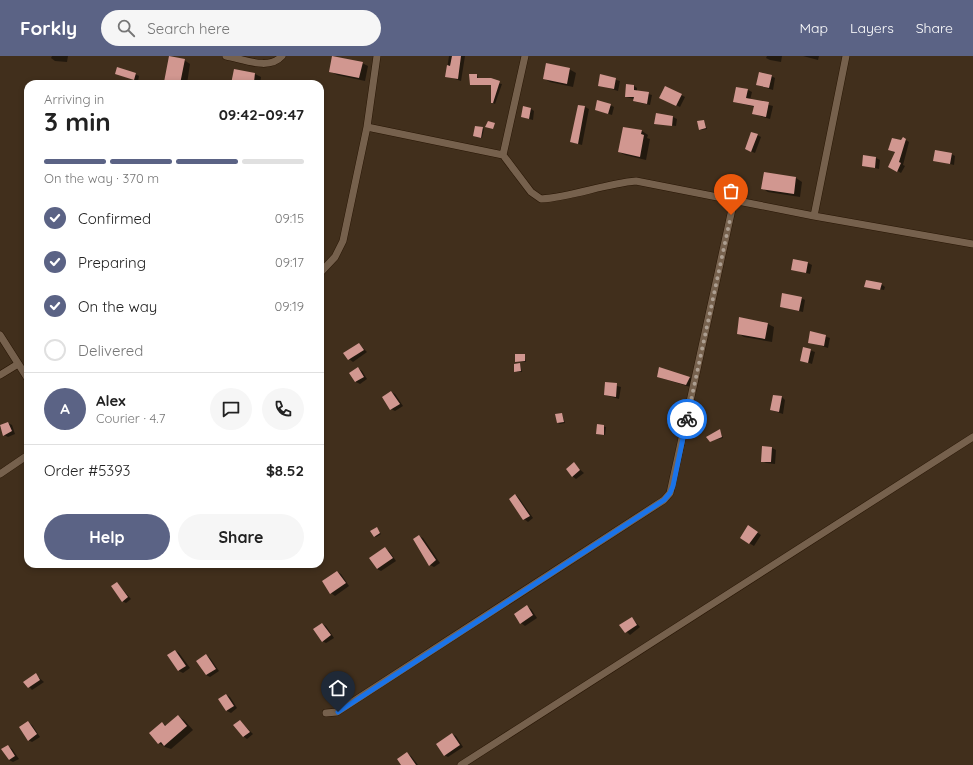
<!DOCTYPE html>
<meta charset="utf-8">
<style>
body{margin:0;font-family:Quicksand,sans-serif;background:#f6f6f6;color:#222;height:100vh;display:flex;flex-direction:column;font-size:15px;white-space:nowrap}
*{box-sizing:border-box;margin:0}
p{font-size:13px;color:#767676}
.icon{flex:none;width:22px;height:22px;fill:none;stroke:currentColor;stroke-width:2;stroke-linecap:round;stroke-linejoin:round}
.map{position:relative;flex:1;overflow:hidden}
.side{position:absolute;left:24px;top:24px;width:300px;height:488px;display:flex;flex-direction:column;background:#fff;border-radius:12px;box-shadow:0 2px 6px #0003}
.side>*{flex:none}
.pin{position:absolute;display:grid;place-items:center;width:34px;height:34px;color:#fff;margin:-41px -17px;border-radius:50% 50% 50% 0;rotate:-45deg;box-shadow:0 0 4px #0007}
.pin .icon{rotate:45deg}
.courier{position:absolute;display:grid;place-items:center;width:40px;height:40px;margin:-20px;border:3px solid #1a73e8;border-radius:50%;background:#fff;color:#222;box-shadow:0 1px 5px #0007}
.head em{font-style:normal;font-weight:700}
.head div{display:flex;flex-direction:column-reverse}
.head{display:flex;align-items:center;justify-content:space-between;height:68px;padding:0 20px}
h1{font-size:26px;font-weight:700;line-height:30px}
.bar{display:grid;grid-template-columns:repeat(4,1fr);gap:6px 4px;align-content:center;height:48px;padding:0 20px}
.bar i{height:5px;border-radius:3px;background:#e0e0e0}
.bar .current{background:#5b6385}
.bar p{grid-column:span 4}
.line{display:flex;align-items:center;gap:10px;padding:0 20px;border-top:1px solid #e0e0e0}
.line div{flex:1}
.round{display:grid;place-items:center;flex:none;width:42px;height:42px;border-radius:21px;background:#f6f6f6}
ol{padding:0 20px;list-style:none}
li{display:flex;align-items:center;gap:12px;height:44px}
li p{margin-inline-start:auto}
li .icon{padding:4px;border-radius:50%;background:#5b6385;color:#fff;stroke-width:4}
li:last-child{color:#767676}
li i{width:22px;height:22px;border:2px solid #e0e0e0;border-radius:50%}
.primary-button{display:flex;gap:8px;margin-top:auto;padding:8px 20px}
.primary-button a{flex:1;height:46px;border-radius:24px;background:#5b6385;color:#fff;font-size:16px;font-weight:700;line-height:46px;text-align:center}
.primary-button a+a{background:#f6f6f6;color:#222}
header{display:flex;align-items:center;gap:24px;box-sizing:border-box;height:56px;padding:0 20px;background:#5b6385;color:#fff}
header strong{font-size:19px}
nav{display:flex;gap:22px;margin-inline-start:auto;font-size:14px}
.search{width:280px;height:36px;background:#f6f6f6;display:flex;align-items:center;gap:10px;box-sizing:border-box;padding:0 14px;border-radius:22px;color:#767676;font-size:15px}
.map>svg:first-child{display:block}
</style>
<header>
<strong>Forkly</strong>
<div class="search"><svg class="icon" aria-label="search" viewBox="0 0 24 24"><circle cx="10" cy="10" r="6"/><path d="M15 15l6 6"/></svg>Search here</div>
<nav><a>Map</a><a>Layers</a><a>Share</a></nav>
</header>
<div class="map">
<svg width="973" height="709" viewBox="0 0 973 709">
<rect width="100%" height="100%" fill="#412f1c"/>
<path fill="#0007" d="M52,0h16l-1,6 -12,-1 -4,-3z
M449,0h16l-4,25 -15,-5z
M767,0h15l-1,6 -11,-2 -4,-2z
M803,0h16l-1,4z
M184,4l6,4 -3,20h-17l-5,-3z
M362,7l6,3 -3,15 -28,-6 -7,-4z
M569,13l7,4 -3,14 -23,-5 -6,-4z
M235,14l20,4 6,3 -1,7h-28z
M135,18l4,2 -1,5 -18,-6z
M477,19l2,5 23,4 -7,20 -3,-2v-17h-22z
M601,20l19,5 -2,10 -19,-6z
M771,20l4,2 -2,12 -16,-5z
M634,30l3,2v3l15,4 -2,10 -13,-3 -3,-1v-2l-8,-2z
M748,34l4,2 -2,8 23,6 -3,13 -17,-5 2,-7 -21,-5z
M681,39l4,2 -5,10 -15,-7z
M610,49l4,2 -2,8 -16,-5z
M585,51l4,2 -7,36 -11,-3z
M531,53l3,2 -1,9 -11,-3z
M657,59l16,2 4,2 -1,7 -21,-3z
M704,65l3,8 -6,1 -1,-1z
M483,72l1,1 -2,9 -6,-1z
M624,72l18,3 6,4 -1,3 3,1 -4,21 -21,-5 -6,-3z
M757,79l4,2 -6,16 -5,-2z
M906,84l3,2 -6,23 2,1 -4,7 -12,-7 7,-13 -7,-3z
M951,98l4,2 -1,9 -19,-5z
M876,102l4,2 -1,9 -16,-4z
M765,117l31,5 6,4 -2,15 -32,-5 -6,-4z
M808,207l4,2 -2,9 -18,-5z
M881,228l4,3 -1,3 -19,-4z
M801,242l4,2 -2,12 -22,-5z
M740,263l28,5 6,3 -2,15 -28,-5 -6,-4z
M811,276l19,6 -2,10 -19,-6z
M359,288l8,8 -14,10 -4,-3z
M804,292l11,4 -3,12 -11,-4z
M524,299l2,7 -10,-1z
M520,308l2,8h-5l-2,-7z
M358,312l4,3 5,8 -7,5 -4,-2 -5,-9z
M689,321l4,2 -3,8 -29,-9z
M606,327l15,4 -2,12 -14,-4z
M391,336l4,2 8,12 -8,5 -4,-2z
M782,341l3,3 -2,14 -12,-4z
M28,348v8l-4,-5z
M562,358l3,9 -5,1 -2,-1z
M8,367l4,2 3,9 -7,3 -4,-2 -4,-9z
M598,370l8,1 -1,8 -8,-1z
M720,375l3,7 -13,3z
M772,392l4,2 -1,14 -9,-1 -4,-2z
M574,408l10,9 -8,6 -4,-3z
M516,439l3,3 14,20 -5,4 -4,-3 -14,-20z
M376,472l5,6 -5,3 -2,-1z
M752,473l9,6 -7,11 -13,-8z
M419,480l4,2 17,25 -6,4 -4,-2z
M385,493l4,2 7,10 -15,10 -4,-2 -6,-10z
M337,516l4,2 8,12 -14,10 -4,-3 -8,-11z
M117,527l14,16 -5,4 -4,-2z
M527,551l4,2 6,9 -12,8 -4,-3 -6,-9z
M632,562l8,9 -10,8 -9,-9z
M322,568l4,2 8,12 -8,5 -4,-2z
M175,595l4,2 11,15 -7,5 -4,-2 -11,-15z
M206,599l4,3 9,13 -9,6 -4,-2z
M36,619l8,7 -12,8 -7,-8z
M226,639l4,2 7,11 -6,5 -4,-2 -8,-11z
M178,660l6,4 9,10 -22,19 -6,-2 -6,-4 -9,-10 12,-10 5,3z
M240,665l13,13 -6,5 -4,-3z
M28,666l4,3 8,12 -8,5 -4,-2z
M452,678l4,2 7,11 -15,10 -4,-2z
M8,690l4,3 7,10 -6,3 -4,-2 -6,-10z
M407,697l4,3 7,9h-16z"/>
<path fill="#d19790" d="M169,0l16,3 -5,25 -16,-2z
M332,0l31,6 -4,16 -30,-6z
M452,0h9l-3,23 -13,-2 2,-12 3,1z
M546,7l24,5 -3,16 -24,-5z
M117,11l19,6 -2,7 -19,-6z
M234,13l21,4 -1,9h-3l-1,2h-19z
M759,16l13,3 -3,13 -13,-3z
M469,18h8v4h14l9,3 -7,22h-2v-18h-21z
M600,18l16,4 -2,11 -16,-3z
M626,28l8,1v5l15,2 -2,12 -14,-3 1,-4h-9z
M665,30l17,8 -6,12 -17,-8z
M736,31l12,2 -2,9 23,4 -3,15 -14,-3 2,-8 -21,-4z
M597,44l14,4 -3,10 -13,-4z
M578,49l7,1 -7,38 -8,-2z
M523,50l8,2 -2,11 -8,-2z
M656,57l17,3 -1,10 -18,-2z
M704,64l2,8 -7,2 -2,-9z
M488,65l7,2 -2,6 -8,-2z
M475,70l8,1 -2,11 -8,-2z
M623,71l19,3 -1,4 3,1 -4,22 -22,-5z
M751,76l7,2 -7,18 -6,-3z
M903,81l3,2 -7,23 2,1 -4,9 -9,-5 7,-15 -7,-2 4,-12 9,2z
M935,94l17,3 -2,11 -17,-3z
M863,99l13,2 -1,11 -13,-2z
M764,116l32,5 -2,17 -33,-5z
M793,203l15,3 -2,11 -15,-3z
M866,224l16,3 -2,7 -16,-3z
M782,237l20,4 -3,14 -19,-4z
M739,261l29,6 -3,16 -28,-5z
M810,275l16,4 -2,11 -16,-3z
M359,287l5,7 -16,10 -5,-7z
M803,291l8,2 -3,14 -8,-2z
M515,298h10v7l-10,1z
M520,307l1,8 -7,1v-8z
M358,311l6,10 -9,5 -6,-9z
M659,311l31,10 -4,8 -29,-8z
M605,326l12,1 -1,14 -12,-2z
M391,335l9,13 -10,6 -8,-13z
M773,339l9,1 -3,16 -9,-2z
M562,357l2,9 -7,1 -2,-9z
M8,366l4,9 -9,5 -3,-11z
M597,368l7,1v10l-8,-1z
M720,373l2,8 -12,5 -4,-5z
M762,390l10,1 -1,15h-10z
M574,406l6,8 -8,7 -6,-8z
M515,438l15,22 -7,4 -14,-21z
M748,469l10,7 -9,12 -9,-6z
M377,471l3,6 -6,4 -4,-6z
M419,479l17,25 -7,6 -16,-27z
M385,491l8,11 -16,11 -8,-11z
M337,515l9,12 -16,11 -8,-13z
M117,526l11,15 -6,5 -11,-16z
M527,549l6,10 -13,9 -6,-10z
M632,561l5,8 -12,8 -6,-8z
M322,567l9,12 -9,7 -9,-13z
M175,594l11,16 -8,5 -11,-16z
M206,598l10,15 -10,6 -10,-14z
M36,617l4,7 -12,8 -5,-6z
M226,638l8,12 -8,5 -8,-12z
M178,659l9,11 -23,20 -3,-4 -3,2 -9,-11 13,-11 3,4z
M240,664l10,12 -7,5 -10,-12z
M28,665l9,13 -9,7 -9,-14z
M452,677l8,12 -16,11 -8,-12z
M8,689l7,11 -6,4 -8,-11z
M407,696l9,13h-15l-4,-6z"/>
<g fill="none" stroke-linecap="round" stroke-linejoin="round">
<defs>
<path id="street" d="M226,0c17,3 43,15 56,0
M367,71l136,28 22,-99
M503,99l28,37 10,7c32,-2 62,-15 95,-18l178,35 159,28
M814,160l32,-160
M320,217l15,-16 8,-16 24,-114 10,-71
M0,279l28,44
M0,319l18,-11
M0,418l28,-19
M326,657l11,-1 327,-212 6,-7 64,-293
M461,709l512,-328"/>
</defs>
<use href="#street" stroke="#281605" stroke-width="8"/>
<use href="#street" stroke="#76614d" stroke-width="7"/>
</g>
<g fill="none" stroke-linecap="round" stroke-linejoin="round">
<path stroke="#ac9e90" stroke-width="4" stroke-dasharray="0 7.2" d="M687,363l44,-204"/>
<path stroke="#1a73e8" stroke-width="5" d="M338,656l326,-212 6,-7 3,-7 14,-67"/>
</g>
</svg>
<div class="pin" style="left:731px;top:159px;background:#ea580c"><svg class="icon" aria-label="bag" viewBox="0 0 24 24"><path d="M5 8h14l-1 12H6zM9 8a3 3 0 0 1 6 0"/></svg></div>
<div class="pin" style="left:338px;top:656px;background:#1f2937"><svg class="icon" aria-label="home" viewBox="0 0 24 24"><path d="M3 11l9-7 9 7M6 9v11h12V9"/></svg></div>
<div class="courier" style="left:687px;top:363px"><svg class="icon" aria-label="bike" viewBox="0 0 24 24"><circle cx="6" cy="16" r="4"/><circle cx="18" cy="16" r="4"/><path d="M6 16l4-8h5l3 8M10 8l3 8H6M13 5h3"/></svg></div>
<section class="side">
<div class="head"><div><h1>3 min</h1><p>Arriving in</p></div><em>09:42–09:47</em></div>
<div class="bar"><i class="current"></i><i class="current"></i><i class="current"></i><i></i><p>On the way · 370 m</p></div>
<ol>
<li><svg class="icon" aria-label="check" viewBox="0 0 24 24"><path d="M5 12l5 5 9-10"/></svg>Confirmed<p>09:15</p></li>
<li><svg class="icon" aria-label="check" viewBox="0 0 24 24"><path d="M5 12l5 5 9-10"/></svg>Preparing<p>09:17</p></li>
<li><svg class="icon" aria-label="check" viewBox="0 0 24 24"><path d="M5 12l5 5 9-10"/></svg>On the way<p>09:19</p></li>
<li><i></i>Delivered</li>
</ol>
<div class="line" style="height:72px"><b class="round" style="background:#5b6385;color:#fff">A</b><div><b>Alex</b><p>Courier · 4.7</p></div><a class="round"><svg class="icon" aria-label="chat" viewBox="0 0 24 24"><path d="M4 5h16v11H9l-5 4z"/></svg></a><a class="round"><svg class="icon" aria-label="phone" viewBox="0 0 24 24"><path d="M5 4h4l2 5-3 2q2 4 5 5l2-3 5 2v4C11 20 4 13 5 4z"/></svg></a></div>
<div class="line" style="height:52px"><div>Order #5393</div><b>$8.52</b></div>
<div class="primary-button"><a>Help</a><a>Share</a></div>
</section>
</div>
